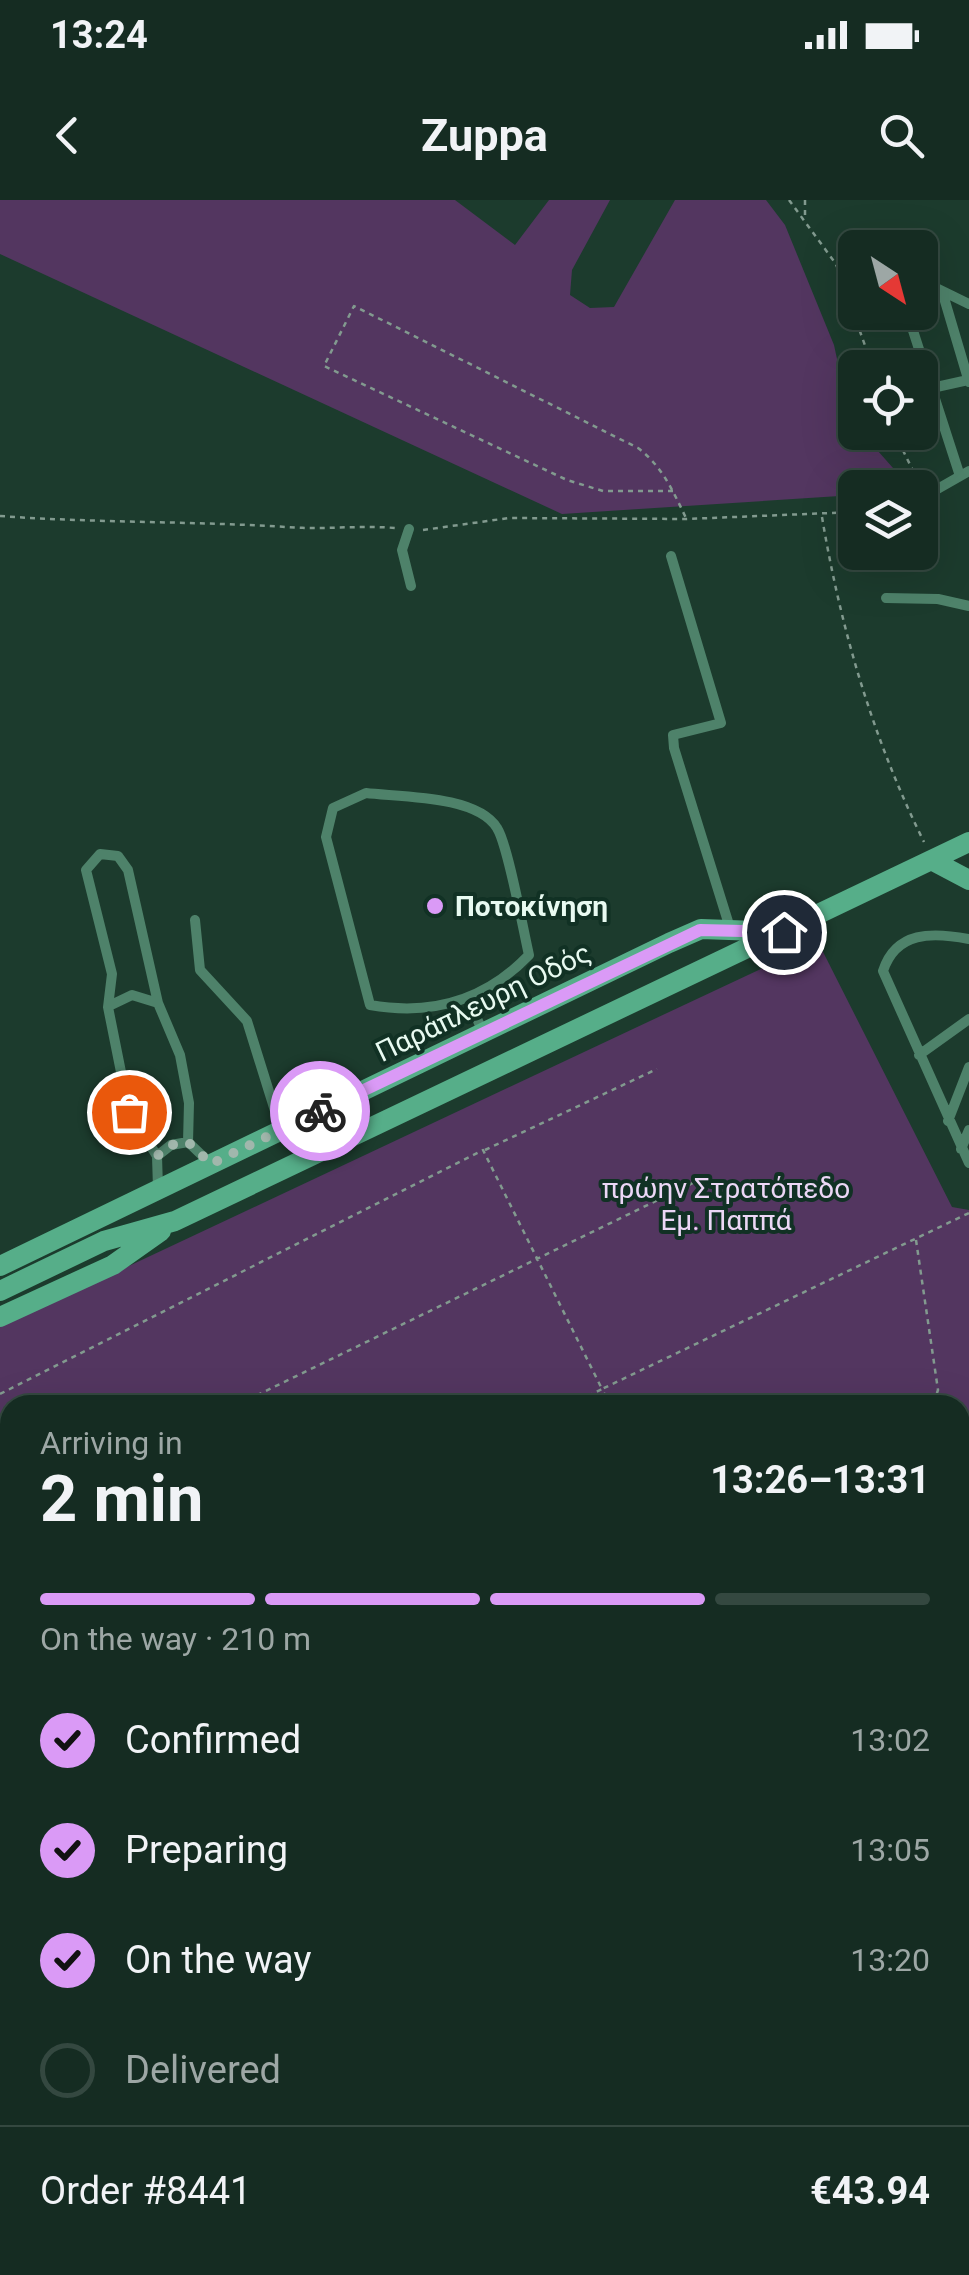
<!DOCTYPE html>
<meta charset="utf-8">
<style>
body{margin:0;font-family:Roboto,sans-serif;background:#1e342a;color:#f1f3f6;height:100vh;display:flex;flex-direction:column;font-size:38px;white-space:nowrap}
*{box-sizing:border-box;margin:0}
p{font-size:32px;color:#9da7a5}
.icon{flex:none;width:55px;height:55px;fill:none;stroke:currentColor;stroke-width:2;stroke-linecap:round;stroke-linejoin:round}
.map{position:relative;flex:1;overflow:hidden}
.drawer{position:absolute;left:0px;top:1195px;width:970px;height:880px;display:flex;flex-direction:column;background:#152c22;border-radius:30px 30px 0 0;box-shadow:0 10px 40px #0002,0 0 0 2px #344840}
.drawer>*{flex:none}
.needle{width:65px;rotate:144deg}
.fabs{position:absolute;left:838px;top:30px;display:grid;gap:20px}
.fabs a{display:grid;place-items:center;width:100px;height:100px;border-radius:15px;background:#152c22;box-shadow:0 10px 40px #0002,0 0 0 2px #344840;font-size:50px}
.pin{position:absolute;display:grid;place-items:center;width:85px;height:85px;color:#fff;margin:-42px;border:5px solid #fff;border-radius:50%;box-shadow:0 2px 10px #0007}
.courier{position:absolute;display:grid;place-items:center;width:100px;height:100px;margin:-50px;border:8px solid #da9af6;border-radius:50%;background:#fff;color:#222;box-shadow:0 2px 12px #0007}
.head em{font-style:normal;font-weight:700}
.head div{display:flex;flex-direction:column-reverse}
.head{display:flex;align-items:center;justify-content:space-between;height:170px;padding:0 40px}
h1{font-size:65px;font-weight:700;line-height:75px}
.bar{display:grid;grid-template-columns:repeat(4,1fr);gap:15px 10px;align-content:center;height:120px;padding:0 40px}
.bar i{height:12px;border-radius:8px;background:#344840}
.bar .on{background:#da9af6}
.bar p{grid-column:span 4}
.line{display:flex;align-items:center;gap:25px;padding:0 40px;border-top:2px solid #344840}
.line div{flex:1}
ol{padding:0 40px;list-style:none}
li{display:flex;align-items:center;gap:30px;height:110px}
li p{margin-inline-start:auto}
li .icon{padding:10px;border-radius:50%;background:#da9af6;color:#111;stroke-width:4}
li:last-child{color:#9da7a5}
li i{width:55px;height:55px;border:5px solid #344840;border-radius:50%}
.status{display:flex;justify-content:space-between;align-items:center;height:70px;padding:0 50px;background:#152c22;direction:ltr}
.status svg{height:28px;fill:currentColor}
header{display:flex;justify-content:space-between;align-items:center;height:130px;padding:0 40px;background:#152c22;font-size:45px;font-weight:700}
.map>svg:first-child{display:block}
</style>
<div class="status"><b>13:24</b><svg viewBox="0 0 49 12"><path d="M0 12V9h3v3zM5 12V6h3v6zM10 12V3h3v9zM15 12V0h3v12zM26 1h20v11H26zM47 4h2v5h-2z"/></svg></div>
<header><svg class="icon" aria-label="back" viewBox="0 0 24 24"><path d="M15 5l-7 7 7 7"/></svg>Zuppa<svg class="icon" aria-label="search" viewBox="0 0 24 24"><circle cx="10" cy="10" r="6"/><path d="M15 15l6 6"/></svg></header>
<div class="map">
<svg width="969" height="2075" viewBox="0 0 969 2075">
<rect width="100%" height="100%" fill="#1c3b2d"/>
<path fill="#533660" d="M0,0h455l60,45 34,-45h61l-38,70 -2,25 20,13 24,-1 61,-107h91l19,25 49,120 11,51 10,22v14l7,1 39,44v10l-46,1v7l-293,19 -562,-260z
M818,742l134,265 17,3v355l-9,5v-165h-950v620l-10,4v-709l114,-47z"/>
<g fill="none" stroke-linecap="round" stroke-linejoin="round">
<path stroke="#7e598e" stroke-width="5" d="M960,1850l9,5"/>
<path stroke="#829a8f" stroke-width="2.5" stroke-dasharray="5 5" stroke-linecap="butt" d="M789,0l47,64 37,104
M805,0v18
M894,232l26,53
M673,291h-70l-36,-11 -243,-114 30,-60 284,142c24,18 35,43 48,70
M0,316c96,7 191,5 286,11 36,3 72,-2 109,1
M822,317c19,113 51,222 102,325
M423,330l86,-12 178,1 168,-7
M485,950l172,-81
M916,1040l22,150 -5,15
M0,1194l483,-244 119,239 367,-176
M239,1204l464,-226
M570,1205l32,-16 8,16
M0,1248l10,17
M960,1830l9,5
M666,2065l11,10
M45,2075l15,-10"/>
<path stroke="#4e826a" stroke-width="10" d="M920,85h10l39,19
M942,91l27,91
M907,112l52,161
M932,188l36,-8
M927,295l42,-24
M409,329l-7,21 9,36
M671,356l50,167 -48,12 1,13 56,180
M886,398l52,1 31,7
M366,593c33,4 111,2 131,35 11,17 26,101 32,127 -43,45 -97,61 -159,50l-44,-168 7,-29z
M195,720l5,50 47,51 34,109
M969,739c-37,-7 -73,-8 -86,32l86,192
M468,799l15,33
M109,806l23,-11 26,8
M919,855l50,-36
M948,921l21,-54
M961,949l8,-19
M157,956l14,-11 17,-3
M158,988l-1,-32 -28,-44 -21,-105 4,-33 -26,-104 14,-16 18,2 10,14 30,133 22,52 9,48 -1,39 23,22"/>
<path stroke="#56ae89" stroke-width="20" d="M933,661l36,19
M0,1066l669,-323 32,-14 80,3
M0,1091l104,-50 71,-20 794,-379
M0,1117l113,-52 48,-34"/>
</g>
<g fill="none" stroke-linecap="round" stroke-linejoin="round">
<path stroke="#a1b7ac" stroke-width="10" stroke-dasharray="0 18" d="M129,912l28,44 14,-11 17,-3 23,22 109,-53"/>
<path stroke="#da9af6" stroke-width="12" d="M320,911l380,-181 84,2"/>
</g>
<circle fill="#da9af6" stroke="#113124" stroke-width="4" cx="435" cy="706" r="10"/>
<g text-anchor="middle" stroke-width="8" stroke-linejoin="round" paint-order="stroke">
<g font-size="28" font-weight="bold" fill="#e8faf1" stroke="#113124" text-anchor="start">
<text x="455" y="716">Ποτοκίνηση</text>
</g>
<g font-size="28" fill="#e8faf1" stroke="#113124">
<text transform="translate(483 802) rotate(-26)" y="10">Παράπλευρη Οδός</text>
</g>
<g font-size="28" fill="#ecd7f6" stroke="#113124">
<text x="726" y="998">πρώην Στρατόπεδο<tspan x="726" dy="32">Εμ. Παππά</tspan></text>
</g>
</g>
</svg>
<div class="fabs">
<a><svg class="needle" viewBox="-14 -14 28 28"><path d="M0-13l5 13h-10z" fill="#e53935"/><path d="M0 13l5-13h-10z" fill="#9da7a5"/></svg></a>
<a><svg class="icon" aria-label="locate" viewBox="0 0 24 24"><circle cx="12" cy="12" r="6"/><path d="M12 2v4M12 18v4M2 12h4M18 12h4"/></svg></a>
<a><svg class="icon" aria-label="layers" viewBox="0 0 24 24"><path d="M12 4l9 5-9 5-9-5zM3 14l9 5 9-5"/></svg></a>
</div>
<div class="pin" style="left:129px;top:912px;background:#ea580c"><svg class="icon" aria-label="bag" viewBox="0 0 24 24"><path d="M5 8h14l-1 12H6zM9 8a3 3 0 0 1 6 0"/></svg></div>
<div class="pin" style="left:784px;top:732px;background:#1f2937"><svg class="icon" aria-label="home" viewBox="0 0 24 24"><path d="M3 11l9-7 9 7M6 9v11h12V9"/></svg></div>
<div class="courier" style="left:320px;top:911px"><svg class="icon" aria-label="bike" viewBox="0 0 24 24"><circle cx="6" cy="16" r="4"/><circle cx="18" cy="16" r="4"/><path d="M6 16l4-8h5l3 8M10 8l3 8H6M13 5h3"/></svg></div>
<section class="drawer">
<div class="head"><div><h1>2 min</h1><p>Arriving in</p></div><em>13:26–13:31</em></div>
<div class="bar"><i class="on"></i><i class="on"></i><i class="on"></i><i></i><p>On the way · 210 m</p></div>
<ol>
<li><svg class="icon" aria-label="check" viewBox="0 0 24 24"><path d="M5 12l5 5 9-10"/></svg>Confirmed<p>13:02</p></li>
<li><svg class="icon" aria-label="check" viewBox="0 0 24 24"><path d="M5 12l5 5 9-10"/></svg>Preparing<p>13:05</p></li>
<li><svg class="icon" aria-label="check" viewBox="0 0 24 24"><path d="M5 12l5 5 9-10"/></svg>On the way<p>13:20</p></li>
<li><i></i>Delivered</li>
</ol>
<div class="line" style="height:130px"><div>Order #8441</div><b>€43.94</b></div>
</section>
</div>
